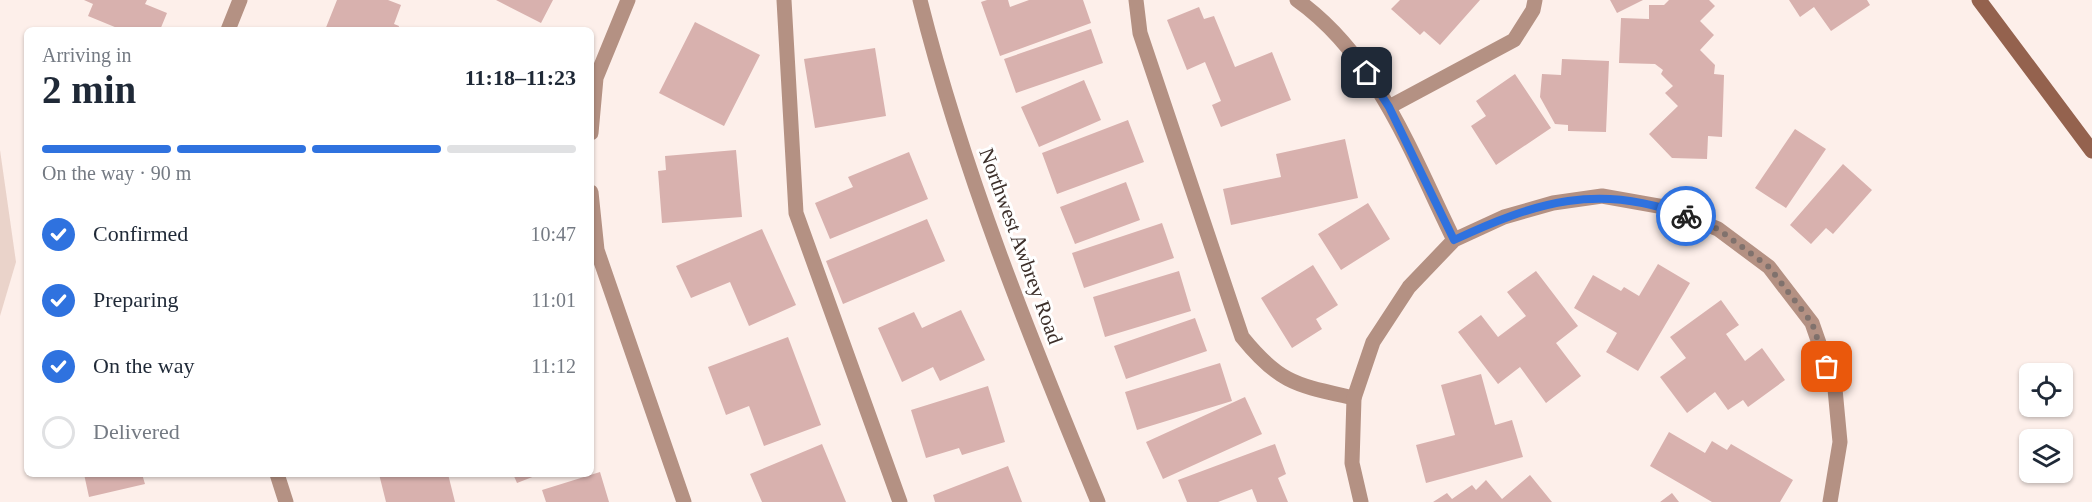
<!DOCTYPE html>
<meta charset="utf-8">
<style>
body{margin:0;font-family:Georgia,serif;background:#f6f6f7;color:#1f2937;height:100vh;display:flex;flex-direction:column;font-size:22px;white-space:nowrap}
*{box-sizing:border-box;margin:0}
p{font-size:20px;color:#747a83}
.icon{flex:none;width:33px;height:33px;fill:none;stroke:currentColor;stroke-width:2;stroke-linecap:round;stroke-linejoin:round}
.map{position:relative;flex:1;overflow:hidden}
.side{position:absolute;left:24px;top:27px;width:570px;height:450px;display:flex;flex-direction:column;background:#fff;border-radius:9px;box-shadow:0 2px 4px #0004}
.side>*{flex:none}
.fabs{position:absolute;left:2019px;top:363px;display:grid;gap:12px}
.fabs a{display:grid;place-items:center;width:54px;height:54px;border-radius:9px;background:#fff;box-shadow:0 2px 4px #0004;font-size:30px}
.pin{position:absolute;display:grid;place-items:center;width:51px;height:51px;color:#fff;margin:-26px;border-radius:12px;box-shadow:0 3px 9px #0006}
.courier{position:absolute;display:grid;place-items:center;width:60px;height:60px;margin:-30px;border:4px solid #2f72df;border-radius:50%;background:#fff;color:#222;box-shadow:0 2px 8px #0007}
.head em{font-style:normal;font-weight:700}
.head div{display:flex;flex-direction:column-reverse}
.head{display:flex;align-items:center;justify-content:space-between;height:102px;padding:0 18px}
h1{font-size:39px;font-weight:700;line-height:45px}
.bar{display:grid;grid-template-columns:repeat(4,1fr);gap:9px 6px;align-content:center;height:72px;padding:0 18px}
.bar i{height:8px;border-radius:4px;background:#e0e1e3}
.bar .active{background:#2f72df}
.bar p{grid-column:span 4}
ol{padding:0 18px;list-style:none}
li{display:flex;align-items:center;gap:18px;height:66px}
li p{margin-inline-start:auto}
li .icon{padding:6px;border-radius:50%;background:#2f72df;color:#fff;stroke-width:4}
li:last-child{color:#747a83}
li i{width:33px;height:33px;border:3px solid #e0e1e3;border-radius:50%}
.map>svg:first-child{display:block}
</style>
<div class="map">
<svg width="2092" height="502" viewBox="0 0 2092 502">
<rect width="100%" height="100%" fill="#fdefea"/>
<path fill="#ead3ca" d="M0,150l16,112 -16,54z"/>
<path fill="#d8b1ae" d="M84,0h63l-2,4 22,9 -7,17h-38l-34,-14 5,-12z
M337,0h51l13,5 -7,19 5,2 -1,4h-73z
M496,0h57l-12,23z
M987,0h21l2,7 19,-7h54l8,23 -91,33 -19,-54z
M1400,0h80l-40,45 -16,-14 -4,4 -29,-26z
M1610,0h33l-26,13z
M1669,0h40l6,6 -15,15 14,14 -14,15 15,15 -1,9 10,1 -2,62 -14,-1 -1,23 -35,-1 -23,-24 29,-28 -13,-13 8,-7 -12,-12 2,-4 -8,-6 -36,-1 2,-45 28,1v-14h15z
M1789,0h78l3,5 -39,26 -17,-24 -14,10z
M1199,7l5,12 10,-3 21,51 37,-15 19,48 -70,27 -9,-22 9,-4 -16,-39 -18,8 -20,-50z
M695,22l65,33 -36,71 -65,-33z
M1091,29l12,34 -87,30 -12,-34z
M875,48l11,68 -71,12 -11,-69z
M1562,59l47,2 -3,71 -38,-1v-6l-13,-1 -15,-27 2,-23 19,1z
M1515,74l36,54 -55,37 -25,-39 15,-10 -10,-15z
M1084,80l17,40 -62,27 -18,-40z
M1128,120l16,42 -87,32 -15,-41z
M1795,129l31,20 -40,59 -31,-20z
M1345,139l13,59 -127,27 -8,-36 58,-12 -5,-23z
M736,150l6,67 -80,6 -4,-52 8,-1 -1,-14z
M909,152l19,47 -98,40 -15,-36 38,-16 -5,-10z
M1843,164l29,26 -39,44 -7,-6 -15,16 -21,-19z
M1126,182l14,38 -65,24 -15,-37z
M1368,203l22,36 -49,31 -23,-36z
M927,219l18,42 -102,43 -17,-43z
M1162,223l12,35 -90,30 -12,-35z
M762,229l34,76 -47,21 -19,-44 -39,16 -15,-32z
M1658,264l32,19 -52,88 -32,-19 11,-19 -43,-25 19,-33 28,16 3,-4 15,9z
M1313,265l25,40 -22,14 6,10 -30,19 -31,-50z
M1179,271l12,40 -86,26 -12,-40z
M1536,271l42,55 -22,17 25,33 -35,27 -26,-36 -22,17 -40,-52 23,-17 17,22 28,-21 -19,-24z
M1721,300l18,25 -13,9 19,27 17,-13 23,32 -37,27 -5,-7 -15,10 -13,-18 -28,21 -27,-36 26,-19 -16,-21z
M961,310l24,50 -45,21 -7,-14 -31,15 -24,-54 36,-16 8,16z
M1195,318l12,33 -81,28 -12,-33z
M788,337l33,88 -57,21 -15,-40 -23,9 -18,-48z
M1220,363l12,38 -95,29 -12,-38z
M1481,374l14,51 17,-5 11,37 -97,26 -10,-38 39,-10 -14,-50z
M988,386l17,56 -43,13 -3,-7 -33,10 -15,-48z
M1245,397l17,37 -99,45 -17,-37z
M1669,432l36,21 7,-12 15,9 4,-6 62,36 -13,22h-68l-62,-36z
M822,444l24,58h-84l-12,-28z
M1275,444l11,30 -8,4 10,24h-31l-5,-13 -34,13h-31l-9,-22z
M1008,466l14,36h-87l-2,-7z
M600,472l9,30h-63l-4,-12z
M84,474h58l3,10 -56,13z
M379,474h69l7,28h-69z
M513,474h27l-23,9z
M1530,475l22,27h-119l14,-9 5,6 20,-14 4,5 10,-10 16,19z
M1672,493l7,9h-19z"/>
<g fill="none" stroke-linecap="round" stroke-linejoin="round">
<path stroke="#b49183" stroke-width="15" d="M784,0l12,213 104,289
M1136,0l4,33 102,304c38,47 55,48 112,61"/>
<path stroke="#b49183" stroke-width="15" d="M1297,0c80,57 115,155 157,240
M228,30l12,-30
M1389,107l125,-67 19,-30 2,-10
M591,133l5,-55 32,-78
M591,192l6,58 87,252
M277,474l9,28
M1361,502l-9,-39 2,-65 19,-56 36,-55 45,-47 50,-23 49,-14 49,-7 62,11 54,22 51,38 43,56 23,66 5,53 -10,60"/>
<path stroke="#b49183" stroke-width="15" d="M920,0c43,172 110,338 178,502"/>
<path stroke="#94624e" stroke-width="15" d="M1979,0l113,151"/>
</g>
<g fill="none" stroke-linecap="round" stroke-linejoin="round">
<path stroke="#80726d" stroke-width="6" stroke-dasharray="0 10.8" d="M1686,216l32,13 51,38 43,56 15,44"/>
<path stroke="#2f72df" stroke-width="8" d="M1367,73l22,34 65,133c81,-38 146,-58 232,-24"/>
</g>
<g text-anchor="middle" stroke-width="6" stroke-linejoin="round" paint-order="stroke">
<g font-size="21" fill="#3c2f2a" stroke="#fff">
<text transform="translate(1021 246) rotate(70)" y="7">Northwest Awbrey Road</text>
</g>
</g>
</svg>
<div class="fabs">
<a><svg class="icon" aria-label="locate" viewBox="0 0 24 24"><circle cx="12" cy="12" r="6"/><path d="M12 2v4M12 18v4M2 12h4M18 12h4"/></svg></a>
<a><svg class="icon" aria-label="layers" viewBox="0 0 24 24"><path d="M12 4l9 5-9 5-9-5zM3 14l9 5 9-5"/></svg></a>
</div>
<div class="pin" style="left:1827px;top:367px;background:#ea580c"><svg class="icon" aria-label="bag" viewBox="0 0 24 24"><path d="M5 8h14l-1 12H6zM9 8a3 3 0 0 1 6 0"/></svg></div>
<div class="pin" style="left:1367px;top:73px;background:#1f2937"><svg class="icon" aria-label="home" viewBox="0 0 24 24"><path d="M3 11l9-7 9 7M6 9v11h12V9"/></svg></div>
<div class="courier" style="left:1686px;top:216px"><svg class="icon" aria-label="bike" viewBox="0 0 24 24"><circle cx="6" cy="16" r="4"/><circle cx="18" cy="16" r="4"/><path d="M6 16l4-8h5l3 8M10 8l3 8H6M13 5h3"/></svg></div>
<section class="side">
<div class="head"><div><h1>2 min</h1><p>Arriving in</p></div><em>11:18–11:23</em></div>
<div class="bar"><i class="active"></i><i class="active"></i><i class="active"></i><i></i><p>On the way · 90 m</p></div>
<ol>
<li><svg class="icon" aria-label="check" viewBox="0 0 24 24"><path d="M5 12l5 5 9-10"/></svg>Confirmed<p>10:47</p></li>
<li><svg class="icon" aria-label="check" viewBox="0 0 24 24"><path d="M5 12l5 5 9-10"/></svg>Preparing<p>11:01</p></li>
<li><svg class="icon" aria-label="check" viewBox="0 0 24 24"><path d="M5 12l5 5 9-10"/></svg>On the way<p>11:12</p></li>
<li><i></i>Delivered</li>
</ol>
</section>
</div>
